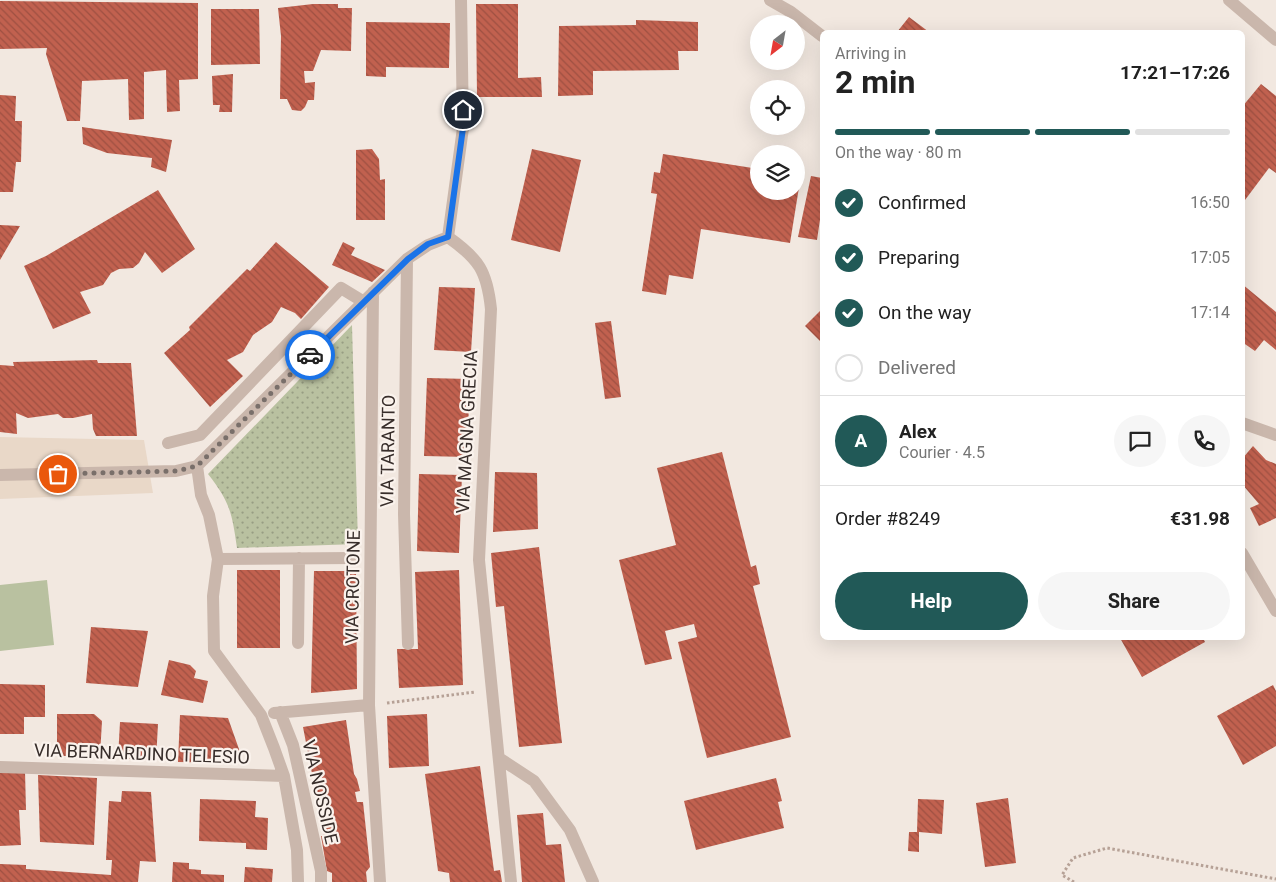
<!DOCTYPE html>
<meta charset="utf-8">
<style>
body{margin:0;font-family:Roboto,sans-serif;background:#f6f6f6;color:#222;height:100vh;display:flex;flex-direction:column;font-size:19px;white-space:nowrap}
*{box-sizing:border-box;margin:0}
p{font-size:16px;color:#767676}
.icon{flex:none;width:28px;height:28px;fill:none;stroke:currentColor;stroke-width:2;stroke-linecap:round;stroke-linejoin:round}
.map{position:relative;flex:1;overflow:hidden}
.details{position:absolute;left:820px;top:30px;width:425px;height:610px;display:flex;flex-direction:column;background:#fff;border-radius:8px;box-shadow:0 5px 20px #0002}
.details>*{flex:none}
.needle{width:32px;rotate:211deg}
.buttons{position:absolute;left:750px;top:15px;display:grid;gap:10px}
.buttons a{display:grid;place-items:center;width:55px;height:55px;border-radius:50%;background:#fff;box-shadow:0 5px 20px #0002;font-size:25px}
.pin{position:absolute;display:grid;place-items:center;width:42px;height:42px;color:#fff;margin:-21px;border:2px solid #fff;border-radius:50%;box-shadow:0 1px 5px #0007}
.courier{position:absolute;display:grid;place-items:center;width:50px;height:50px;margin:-25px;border:4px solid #1a73e8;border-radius:50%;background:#fff;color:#222;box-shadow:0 1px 6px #0007}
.headline em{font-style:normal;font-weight:700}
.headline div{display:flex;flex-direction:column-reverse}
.headline{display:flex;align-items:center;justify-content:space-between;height:85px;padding:0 15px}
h1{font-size:32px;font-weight:700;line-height:38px}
.bar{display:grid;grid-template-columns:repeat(4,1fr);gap:8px 5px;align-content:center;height:60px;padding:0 15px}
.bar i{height:6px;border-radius:4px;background:#e0e0e0}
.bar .selected{background:#215957}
.bar p{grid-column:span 4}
.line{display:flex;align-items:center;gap:12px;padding:0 15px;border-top:1px solid #e0e0e0}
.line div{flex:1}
.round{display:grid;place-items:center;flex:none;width:52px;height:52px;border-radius:26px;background:#f6f6f6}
ol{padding:0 15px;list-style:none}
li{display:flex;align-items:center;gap:15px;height:55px}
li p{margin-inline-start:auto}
li .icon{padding:5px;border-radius:50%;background:#215957;color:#fff;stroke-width:4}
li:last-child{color:#767676}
li i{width:28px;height:28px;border:2px solid #e0e0e0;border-radius:50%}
.action{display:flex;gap:10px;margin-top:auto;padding:10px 15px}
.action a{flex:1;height:58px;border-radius:30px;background:#215957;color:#fff;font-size:20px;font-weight:700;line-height:58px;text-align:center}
.action a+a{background:#f6f6f6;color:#222}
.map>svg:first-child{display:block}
</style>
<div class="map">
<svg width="1276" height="882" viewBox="0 0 1276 882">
<defs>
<pattern id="grass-dots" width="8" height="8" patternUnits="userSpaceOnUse" patternTransform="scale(1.25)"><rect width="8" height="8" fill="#b9c1a0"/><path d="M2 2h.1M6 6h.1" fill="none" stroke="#979d83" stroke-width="1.8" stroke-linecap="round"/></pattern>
<pattern id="building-back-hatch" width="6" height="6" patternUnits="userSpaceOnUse" patternTransform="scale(1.25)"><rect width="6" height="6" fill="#c1614f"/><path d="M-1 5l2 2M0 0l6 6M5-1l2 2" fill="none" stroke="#9e5042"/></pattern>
</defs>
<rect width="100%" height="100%" fill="#f2e8e0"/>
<path fill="url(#grass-dots)" d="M352,325l6,219 -121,4c-5,-35 -7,-46 -29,-74z"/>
<path fill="#b9c1a0" d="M47,580l7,65 -54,6v-66z"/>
<path fill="#e9d8c8" d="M0,437l144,3 9,53 -153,6z"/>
<path fill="url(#building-back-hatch)" d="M0,1l198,2v76l-19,1 1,31 -13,1 -1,-42 -22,2v47l-15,1 -1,-41 -46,2 -2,40h-13l-21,-67 1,-6 -47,1z
M313,4h25v4h14l-1,43 -30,-1 -8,21h-9l1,12 10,-1 -1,18h-6l-3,7 -4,4 -9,-1 -5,-11h-7l1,-63 -3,-28z
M476,4h42v74l23,-1 1,20h-65z
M211,9h48l1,55 -49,1z
M909,17l20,15h-32z
M636,20l62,2v29h-20l1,19 -86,1v24l-35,1 1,-70 77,-1z
M366,22l84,1 -1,45 -63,-1v10l-20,-1z
M233,74l-1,38h-13l1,-7h-7l-1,-29z
M1261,84l15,12v77l-7,-5 -24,32 -3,-3v-90z
M0,95l16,1 -1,25h7l-1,41h-5l-3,30h-13z
M82,127l90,13 -6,32 -15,-5 1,-9 -45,-5 -24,-9z
M372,149l7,10 1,21 5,-1v41h-29v-70z
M532,149l49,11 -21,92 -49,-12z
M663,154l96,15v22h37v-16h5l-11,68 -89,-14 -8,50 -24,-4 -3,20 -24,-4 15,-97 -6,-1 3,-21 6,1z
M811,176l11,2v28l-5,34 -19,-3z
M158,190l37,59 -33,24 -17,-21 -6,11 -6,5 -14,1 -8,4 -8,12 -23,7 11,21 -38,16 -29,-63 22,-10z
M0,225l20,1 -20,34z
M276,242l53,45 -28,32 -6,-6 -14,-6 -9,15 -19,13 -10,17 -16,8 16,16 -33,31 -46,-54 26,-23 -1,-3 58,-58 3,2z
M343,242l12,6 -4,7 34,15 -13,12 -40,-17z
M1242,284l34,28v38l-12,-10 -9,11 -13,-9z
M439,287l36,1 -4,64 -37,-2z
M822,309v34l-17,-17z
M611,321l10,76 -16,2 -10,-76z
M97,360l1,3h33l6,73h-41l-3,-7 -1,-15 -19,4h-10l-5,-4 -30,4 -12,-5 1,21 -17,-2v-67l14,1 -1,-4z
M427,378l43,1 -3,78 -43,-1z
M1253,446l13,14 10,4v54l-17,8 -9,-18 9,-4 -17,-20v-25z
M722,452l29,115 5,-2 4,19 -7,2 38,151 -84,21 -29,-116 19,-5 -3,-13 -29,7 7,28 -27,6 -26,-105 57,-15 -19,-77z
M495,472l42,1 1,56 -45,3z
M419,474l43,1 -3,78 -42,-2z
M539,547l23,196 -43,4 -15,-141 -8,1 -5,-54z
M237,570h43v78h-43z
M459,570l4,115 -64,3 -2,-39h21l-3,-77z
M314,571h42l1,118 -46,4z
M91,627l57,4 -10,56 -52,-4z
M1120,638h83l2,4 -63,35z
M169,660l21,5 6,6 -2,7 14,3 -5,22 -42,-8z
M0,684l45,1v32h-21v17h-24z
M1273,685l3,6v55l-33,19 -26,-49z
M57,714h37l8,7 -2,35h-43z
M427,714l2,52 -40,2 -2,-52z
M180,715l48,3 12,34 -2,7 -6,4 -54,-1z
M346,720l8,54 3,5 3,12 -5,1 2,10h6l7,65 -4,5 1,10h-35v-9l-5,-2 -6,-35h3l-21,-109z
M120,722l38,2 -2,36 -38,-2z
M480,766l14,105 6,-1 2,12h-52l-1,-9 -11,-2 -13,-97z
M0,771h25l1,39h-7l2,35 -21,1z
M38,775l59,3 -3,67 -54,-3z
M776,778l6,23 -4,1 6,26 -88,22 -12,-49z
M122,791l29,1 5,70 -16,-1 -2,21h-138v-18l26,1v4l85,6 1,-15h-6l3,-59 12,1z
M1008,798l8,65 -31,4 -9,-64z
M200,799l56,2 -1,16 13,1 -1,32 -21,-1v-6l-47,-2z
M918,799l26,1 -2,34 -23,-2v20l-11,-1 1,-19h8z
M543,813l3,32 15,-1 4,38h-43l-5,-67z
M173,862l16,1v6l12,1v4l23,1v7h-52z
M245,867l28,2 -1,13h-28z"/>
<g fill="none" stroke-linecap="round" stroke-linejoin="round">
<path stroke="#b6a196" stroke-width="3" stroke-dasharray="2.5 2.5" stroke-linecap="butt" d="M387,703l88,-11
M1074,882l-12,-7 11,-17 34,-10 169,31"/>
<path stroke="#cab7ac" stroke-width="12" d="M461,0l2,128 -15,109c31,22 39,34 43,72l-12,251 32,322
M770,0l21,12 31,24
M1229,0l47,40
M407,259l-3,255 4,130
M373,292l-4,413 11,177
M1242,423l34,12
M168,443l32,-8 141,-147 23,14
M197,466l4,29 8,20 9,44 -5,37 1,55 47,64 13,33 10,28 13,74 1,32
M0,475l176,-4 21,-5 210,-207 21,-14 20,-8
M1242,553l34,58
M218,559l134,-1
M298,643l1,-85
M280,712l13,33 28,126v11
M274,713l95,-8
M499,758l35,23 36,49 23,52
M0,767l284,9"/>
</g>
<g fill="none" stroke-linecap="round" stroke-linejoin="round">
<path stroke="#796f6a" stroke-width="5" stroke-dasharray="0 9" d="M58,474l118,-3 21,-5 113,-111"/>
<path stroke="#1a73e8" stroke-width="6" d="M310,355l98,-96 20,-15 20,-7 15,-109v-18"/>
</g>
<g text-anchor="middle" stroke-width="4.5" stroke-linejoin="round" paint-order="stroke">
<g font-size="18" fill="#382e2b" stroke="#faf2ec">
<text transform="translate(467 432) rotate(-87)" y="6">VIA MAGNA GRECIA</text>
<text transform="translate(388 451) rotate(-89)" y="6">VIA TARANTO</text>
<text transform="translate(353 587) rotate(-89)" y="6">VIA CROTONE</text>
<text transform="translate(142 754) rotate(2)" y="6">VIA BERNARDINO TELESIO</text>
<text transform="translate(320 792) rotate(77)" y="6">VIA NOSSIDE</text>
</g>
</g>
</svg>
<div class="buttons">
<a><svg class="needle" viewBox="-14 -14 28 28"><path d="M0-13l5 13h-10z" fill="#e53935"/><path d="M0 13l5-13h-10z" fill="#767676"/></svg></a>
<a><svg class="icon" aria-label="locate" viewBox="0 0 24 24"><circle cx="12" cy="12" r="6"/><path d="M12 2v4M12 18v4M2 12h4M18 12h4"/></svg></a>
<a><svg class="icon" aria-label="layers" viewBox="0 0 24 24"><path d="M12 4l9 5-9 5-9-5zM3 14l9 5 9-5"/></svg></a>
</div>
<div class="pin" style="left:58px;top:474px;background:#ea580c"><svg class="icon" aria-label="bag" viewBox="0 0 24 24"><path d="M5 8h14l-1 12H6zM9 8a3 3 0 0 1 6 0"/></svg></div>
<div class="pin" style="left:463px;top:110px;background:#1f2937"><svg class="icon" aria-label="home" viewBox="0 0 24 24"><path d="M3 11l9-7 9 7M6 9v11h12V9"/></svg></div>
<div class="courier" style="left:310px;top:355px"><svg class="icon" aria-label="car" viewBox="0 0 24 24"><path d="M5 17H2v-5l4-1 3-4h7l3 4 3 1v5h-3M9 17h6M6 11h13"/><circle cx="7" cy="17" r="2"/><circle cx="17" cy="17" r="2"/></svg></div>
<section class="details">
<div class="headline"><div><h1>2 min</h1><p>Arriving in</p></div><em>17:21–17:26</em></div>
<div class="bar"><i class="selected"></i><i class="selected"></i><i class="selected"></i><i></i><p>On the way · 80 m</p></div>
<ol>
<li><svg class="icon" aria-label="check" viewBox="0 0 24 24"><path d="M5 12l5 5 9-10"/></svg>Confirmed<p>16:50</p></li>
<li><svg class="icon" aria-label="check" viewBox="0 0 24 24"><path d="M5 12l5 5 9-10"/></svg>Preparing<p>17:05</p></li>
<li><svg class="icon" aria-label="check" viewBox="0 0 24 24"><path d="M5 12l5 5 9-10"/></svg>On the way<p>17:14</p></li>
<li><i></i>Delivered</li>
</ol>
<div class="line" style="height:90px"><b class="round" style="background:#215957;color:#fff">A</b><div><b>Alex</b><p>Courier · 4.5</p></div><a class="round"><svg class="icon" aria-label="chat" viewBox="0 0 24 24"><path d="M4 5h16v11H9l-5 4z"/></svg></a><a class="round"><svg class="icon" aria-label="phone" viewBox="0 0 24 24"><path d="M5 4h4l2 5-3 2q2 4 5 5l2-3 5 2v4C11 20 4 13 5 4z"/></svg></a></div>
<div class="line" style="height:65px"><div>Order #8249</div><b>€31.98</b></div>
<div class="action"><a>Help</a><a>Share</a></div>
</section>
</div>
